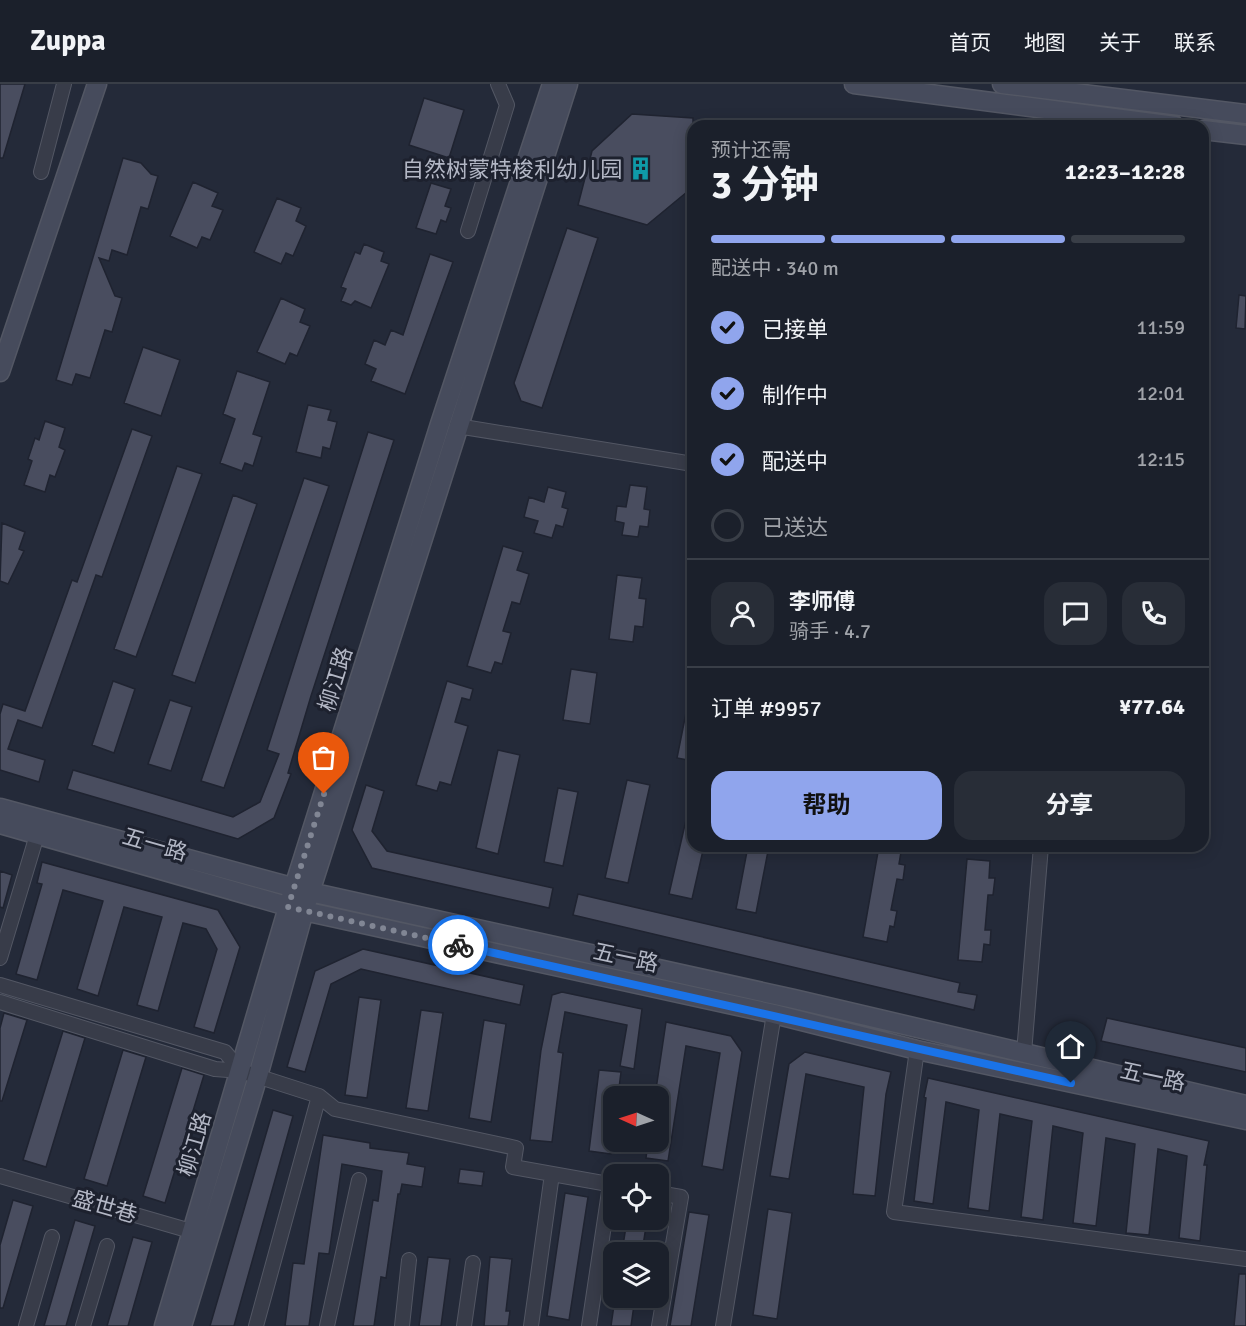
<!DOCTYPE html>
<html lang="zh">
<meta charset="utf-8">
<style>
body{margin:0;font-family:Signika,"Noto Sans SC",sans-serif;background:#282d37;color:#f1f3f6;height:100vh;display:flex;flex-direction:column;font-size:22px;white-space:nowrap}
*{box-sizing:border-box;margin:0}
p{font-size:20px;color:#a0a3a9}
.icon{flex:none;width:33px;height:33px;fill:none;stroke:currentColor;stroke-width:2;stroke-linecap:round;stroke-linejoin:round}
.map{position:relative;flex:1;overflow:hidden}
.drawer{position:absolute;left:687px;top:36px;width:522px;height:732px;display:flex;flex-direction:column;background:#1b202b;border-radius:18px;box-shadow:0 3px 15px #0003,0 0 0 2px #393e47}
.drawer>*{flex:none}
.needle{width:39px;rotate:273deg}
.controls{position:absolute;left:603px;top:1002px;display:grid;gap:12px}
.controls a{display:grid;place-items:center;width:66px;height:66px;border-radius:12px;background:#1b202b;box-shadow:0 3px 15px #0003,0 0 0 2px #393e47;font-size:30px}
.pin{position:absolute;display:grid;place-items:center;width:51px;height:51px;color:#fff;margin:-62px -26px;border-radius:50% 50% 50% 0;rotate:-45deg;box-shadow:0 0 6px #0007}
.pin .icon{rotate:45deg}
.courier{position:absolute;display:grid;place-items:center;width:60px;height:60px;margin:-30px;border:4px solid #1a73e8;border-radius:50%;background:#fff;color:#222;box-shadow:0 2px 8px #0007}
.overview em{font-style:normal;font-weight:700}
.overview div{display:flex;flex-direction:column-reverse}
.overview{display:flex;align-items:center;justify-content:space-between;height:102px;padding:0 24px}
h1{font-size:39px;font-weight:700;line-height:45px}
.bar{display:grid;grid-template-columns:repeat(4,1fr);gap:9px 6px;align-content:center;height:72px;padding:0 24px}
.bar i{height:8px;border-radius:4px;background:#393e47}
.bar .on{background:#90a5ed}
.bar p{grid-column:span 4}
.line{display:flex;align-items:center;gap:15px;padding:0 24px;border-top:2px solid #393e47}
.line div{flex:1}
.round{display:grid;place-items:center;flex:none;width:63px;height:63px;border-radius:18px;background:#282d37}
ol{padding:0 24px;list-style:none}
li{display:flex;align-items:center;gap:18px;height:66px}
li p{margin-inline-start:auto}
li .icon{padding:6px;border-radius:50%;background:#90a5ed;color:#111;stroke-width:4}
li:last-child{color:#a0a3a9}
li i{width:33px;height:33px;border:3px solid #393e47;border-radius:50%}
.action{display:flex;gap:12px;margin-top:auto;padding:12px 24px}
.action a{flex:1;height:69px;border-radius:18px;background:#90a5ed;color:#111;font-size:24px;font-weight:700;line-height:69px;text-align:center}
.action a+a{background:#282d37;color:#f1f3f6}
header{display:flex;align-items:center;gap:36px;box-sizing:border-box;height:84px;padding:0 30px;background:#1b202b;border-bottom:2px solid #393e47}
header strong{font-size:28px}
nav{display:flex;gap:33px;margin-inline-start:auto;font-size:21px}
.map>svg:first-child{display:block}
</style>
<header>
<strong>Zuppa</strong>
<nav><a>首页</a><a>地图</a><a>关于</a><a>联系</a></nav>
</header>
<div class="map">
<svg width="1246" height="1242" viewBox="0 0 1246 1242">
<rect width="100%" height="100%" fill="#242a39"/>
<path fill="#494d5f" stroke="#1f2330" stroke-width="1.5" d="M0,0h25l-22,74h-3z
M424,14l40,12 -15,48 -40,-13z
M632,30l61,4v69l-46,38 -69,-20 14,-54z
M123,74l18,5 10,11 7,2 -10,33 -7,-2 -14,48 -15,-5 -3,11 -10,-3 16,38 7,2 -10,34 -7,-2 -15,48 -14,-4 -4,11 -16,-5z
M193,98l25,11 -6,13 11,4 -13,30 -8,-3 -5,11 -27,-12z
M431,99l20,6 -6,17 6,2 -5,14 -5,-2 -5,14 -20,-6z
M277,114l24,10 -5,13 10,5 -13,30 -7,-3 -5,11 -27,-12z
M567,144l31,10 -56,170 -21,-7 -7,-18z
M364,160l20,8 -3,9 8,3 -18,44 -16,-7 -4,4 -10,-4 5,-12 -5,-2 14,-35 5,2z
M430,170l23,8 -48,132 -34,-13 5,-12 -11,-5 9,-24 11,5 6,-15 12,5z
M1239,211l7,1 -1,33 -9,-1z
M281,214l24,11 -5,13 10,4 -13,30 -7,-3 -5,11 -28,-12z
M143,263l37,13 -19,56 -37,-13z
M237,287l33,11 -17,52 9,3 -9,29 -8,-3 -3,8 -22,-8 15,-44 -12,-5z
M308,321l23,5 -3,10 9,2 -7,27 -7,-2 -2,11 -25,-6z
M45,337l20,7 -6,19 6,3 -10,27 -5,-2 -5,17 -21,-7 8,-24 -4,-2 7,-21 4,2z
M132,345l20,7 -50,141 -6,-2 -54,153 -24,-8 -10,29 37,11 -6,22 -39,-12v-56l3,-10 22,7 47,-131 5,2z
M368,348l26,8 -83,256 -23,77 3,1 -17,44 -36,21 -171,-50 6,-19 160,47 27,-15 19,-48 -12,-4z
M177,382l25,8 -66,183 -22,-8z
M304,394l25,8 -105,302 -23,-7z
M630,401l17,2 -3,22 6,1 -2,17 -8,-1 -2,11 -16,-2 2,-12 -9,-2 2,-15 9,1z
M548,403l18,5 -4,15 6,2 -5,18 -7,-2 -4,13 -18,-5 4,-12 -14,-4 5,-20 15,5z
M233,411l24,9 -62,179 -23,-8z
M2,439l23,9 -6,17 5,2 -16,33 -8,-3z
M503,462l20,6 -6,18 12,4 -9,30 -8,-2 -9,29 8,2 -9,31 -7,-2 -4,11 -24,-7z
M617,491l25,3 -3,20 7,1 -3,28 -8,-1 -2,16 -24,-3z
M571,585l26,4 -7,51 -27,-4z
M113,597l22,8 -21,64 -22,-8z
M447,597l26,8 -3,11 -8,-2 -7,24 13,4 -17,59 -11,-3 -3,9 -21,-6z
M170,616l22,7 -21,64 -23,-7z
M688,619h5v58l-16,-3z
M498,666l22,5 -22,99 -22,-6z
M627,696l23,5 -22,98 -23,-5z
M366,701l18,6 -12,40 15,20 166,37 -4,20 -177,-40 -20,-38z
M558,704l20,4 -15,74 -19,-4z
M689,723h4v39h11l-12,53 -23,-5z
M748,762h21l-13,67 -20,-4z
M879,762h23l-3,18 6,1 -2,15 -6,-1 -6,31 6,1 -3,16 -4,-1 -3,16 -24,-5z
M967,775l23,2 -1,17h6l-2,17h-5l-3,35h6l-1,15 -6,-1 -2,18 -24,-2z
M42,778l176,48 22,37 -26,86 -20,-6 23,-78 -11,-20 -23,-6 -25,88 -21,-6 25,-88 -38,-10 -26,89 -21,-7 26,-88 -40,-11 -26,90 -21,-6 26,-90 -5,-1z
M0,787l12,4 -9,33 -3,-1z
M578,810l382,89 -2,9 19,3 -3,15 -401,-95z
M363,865l161,36 -4,20 -159,-36 -30,15 -26,88 -18,-5 28,-96z
M562,908l80,17 -8,60 -14,-3 7,-41 -62,-13 -7,40 5,1 -11,89 -22,-2 11,-90 11,-55z
M359,913l22,3 -14,98 -22,-3z
M421,926l22,3 -15,98 -22,-3z
M4,929l23,7 -25,81h-2v-73z
M1107,934l139,30v24l-145,-31z
M484,936l22,4 -15,98 -22,-4z
M666,938l65,14 11,16 -19,118 -21,-4 18,-113 -34,-7 -18,115 -22,-3 2,-16h10v-46h-3z
M63,947l22,7 -39,129 -23,-7z
M123,966l23,7 -39,129 -23,-7z
M805,968l86,20 -5,22 -11,102 -22,-2 11,-107 -58,-13 -17,105 -19,-3 19,-112z
M182,984l22,7 -39,128 -22,-7z
M599,986l22,2 -3,24h-4l-3,58 -22,-3z
M928,994l281,63 -5,24h3l-7,76 -21,-3 8,-82 -29,-7 -9,86 -23,-2 9,-89 -29,-6 -10,88 -23,-3 10,-90 -30,-7 -10,94 -22,-3 11,-96 -32,-7 -11,97 -21,-3 11,-98 -33,-8 -13,102 -19,-3 12,-103 -2,-1z
M273,1026l20,6 -56,199 -3,11h-24z
M323,1051l47,8v5l39,5 -2,11 18,3 -3,20 -20,-3 -2,10h-2l-12,84 -5,-1 -7,49h-21l20,-126 5,1 4,-30 -40,-7 -13,90 -10,-1 -10,73h-24l8,-63 11,1z
M460,1085l24,3 -2,14 -24,-3z
M565,1109l23,4 -19,123 -22,-4z
M13,1116l20,6 -30,102h-3v-63z
M768,1125l24,4 -15,106 -24,-4z
M689,1128l20,3 -18,111h-21z
M75,1136l20,6 -29,100h-22z
M627,1136h20l-5,32h-20z
M133,1153l19,5 -24,84h-21z
M428,1173l22,2 -9,67h-22z
M490,1173l22,2 -6,52h4l-2,15h-24z
M1239,1190h7v52h-12z
M615,1214h20l-4,28h-20z"/>
<g fill="none" stroke-linecap="round" stroke-linejoin="round">
<defs>
<path id="street" d="M41,88l23,-88
M468,147l39,-126 -9,-21
M457,342l236,38
M0,874l40,-133
M0,901l225,67 16,19 78,25 16,13 181,39 -3,19 101,18
M0,918l215,67 26,2
M917,966l-23,162 352,47
M1024,969l17,-207
M0,1092l201,58
M658,1109l23,4 -22,129
M26,1242l26,-89
M83,1242l24,-80
M256,1242l63,-230
M327,1242l32,-146
M402,1242l7,-66
M464,1242l9,-63
M531,1242l21,-152
M589,1242l21,-141
M723,1242l51,-312"/>
<path id="secondary" d="M854,0l321,42
M1002,0l244,30
M1203,46l43,5
M0,288l97,-288
M0,724l310,84 484,107 452,106
M0,740l304,87 470,103 143,36 329,70
M164,1242l130,-439 146,-463 112,-340
M182,1242l76,-250 46,-165 264,-827"/>
</defs>
<use href="#street" stroke="#535764" stroke-width="16"/>
<use href="#secondary" stroke="#535764" stroke-width="21"/>
<use href="#street" stroke="#383c49" stroke-width="14"/>
<use href="#secondary" stroke="#464b5c" stroke-width="18"/>
</g>
<g fill="none" stroke-linecap="round" stroke-linejoin="round">
<path stroke="#818694" stroke-width="6" stroke-dasharray="0 10.8" d="M324,710l-36,113 170,38"/>
<path stroke="#1a73e8" stroke-width="8" d="M458,861l613,138"/>
</g>
<defs>
<symbol id="building-bare" viewBox="-9 -9 18 18"><path d="M-4-6H4V6H1V3H-1V6H-4ZM-2.5-4.3h1.7v1.8h-1.7ZM.8-4.3h1.7v1.8H.8ZM-2.5-1h1.7V.8h-1.7ZM.8-1h1.7V.8H.8Z" fill="#0f9aa8" stroke="#1d212e" stroke-width="2.5" paint-order="stroke"/></symbol>
</defs>
<g fill-rule="evenodd">
<use href="#building-bare" x="624" y="68" width="33" height="33"/>
</g>
<g text-anchor="middle" stroke-width="6" stroke-linejoin="round" paint-order="stroke">
<g font-size="22" fill="#b3b7c5" stroke="#1d212e" text-anchor="end">
<text x="622" y="93">自然树蒙特梭利幼儿园</text>
</g>
<g font-size="22" fill="#b3b7c5" stroke="#1d212e">
<text transform="translate(335 595) rotate(-73)" y="8">柳江路</text>
<text transform="translate(155 760) rotate(16)" y="8">五一路</text>
<text transform="translate(626 873) rotate(12)" y="8">五一路</text>
<text transform="translate(1153 992) rotate(12)" y="8">五一路</text>
<text transform="translate(194 1060) rotate(-74)" y="8">柳江路</text>
<text transform="translate(105 1122) rotate(16)" y="8">盛世巷</text>
</g>
</g>
</svg>
<div class="controls">
<a><svg class="needle" viewBox="-14 -14 28 28"><path d="M0-13l5 13h-10z" fill="#e53935"/><path d="M0 13l5-13h-10z" fill="#a0a3a9"/></svg></a>
<a><svg class="icon" aria-label="locate" viewBox="0 0 24 24"><circle cx="12" cy="12" r="6"/><path d="M12 2v4M12 18v4M2 12h4M18 12h4"/></svg></a>
<a><svg class="icon" aria-label="layers" viewBox="0 0 24 24"><path d="M12 4l9 5-9 5-9-5zM3 14l9 5 9-5"/></svg></a>
</div>
<div class="pin" style="left:324px;top:710px;background:#ea580c"><svg class="icon" aria-label="bag" viewBox="0 0 24 24"><path d="M5 8h14l-1 12H6zM9 8a3 3 0 0 1 6 0"/></svg></div>
<div class="pin" style="left:1071px;top:999px;background:#1f2937"><svg class="icon" aria-label="home" viewBox="0 0 24 24"><path d="M3 11l9-7 9 7M6 9v11h12V9"/></svg></div>
<div class="courier" style="left:458px;top:861px"><svg class="icon" aria-label="bike" viewBox="0 0 24 24"><circle cx="6" cy="16" r="4"/><circle cx="18" cy="16" r="4"/><path d="M6 16l4-8h5l3 8M10 8l3 8H6M13 5h3"/></svg></div>
<section class="drawer">
<div class="overview"><div><h1>3 分钟</h1><p>预计还需</p></div><em>12:23–12:28</em></div>
<div class="bar"><i class="on"></i><i class="on"></i><i class="on"></i><i></i><p>配送中 · 340 m</p></div>
<ol>
<li><svg class="icon" aria-label="check" viewBox="0 0 24 24"><path d="M5 12l5 5 9-10"/></svg>已接单<p>11:59</p></li>
<li><svg class="icon" aria-label="check" viewBox="0 0 24 24"><path d="M5 12l5 5 9-10"/></svg>制作中<p>12:01</p></li>
<li><svg class="icon" aria-label="check" viewBox="0 0 24 24"><path d="M5 12l5 5 9-10"/></svg>配送中<p>12:15</p></li>
<li><i></i>已送达</li>
</ol>
<div class="line" style="height:108px"><a class="round"><svg class="icon" aria-label="person" viewBox="0 0 24 24"><circle cx="12" cy="8" r="4"/><path d="M4 21q1-7 8-7t8 7"/></svg></a><div><b>李师傅</b><p>骑手 · 4.7</p></div><a class="round"><svg class="icon" aria-label="chat" viewBox="0 0 24 24"><path d="M4 5h16v11H9l-5 4z"/></svg></a><a class="round"><svg class="icon" aria-label="phone" viewBox="0 0 24 24"><path d="M5 4h4l2 5-3 2q2 4 5 5l2-3 5 2v4C11 20 4 13 5 4z"/></svg></a></div>
<div class="line" style="height:78px"><div>订单 #9957</div><b>¥77.64</b></div>
<div class="action"><a>帮助</a><a>分享</a></div>
</section>
</div>
